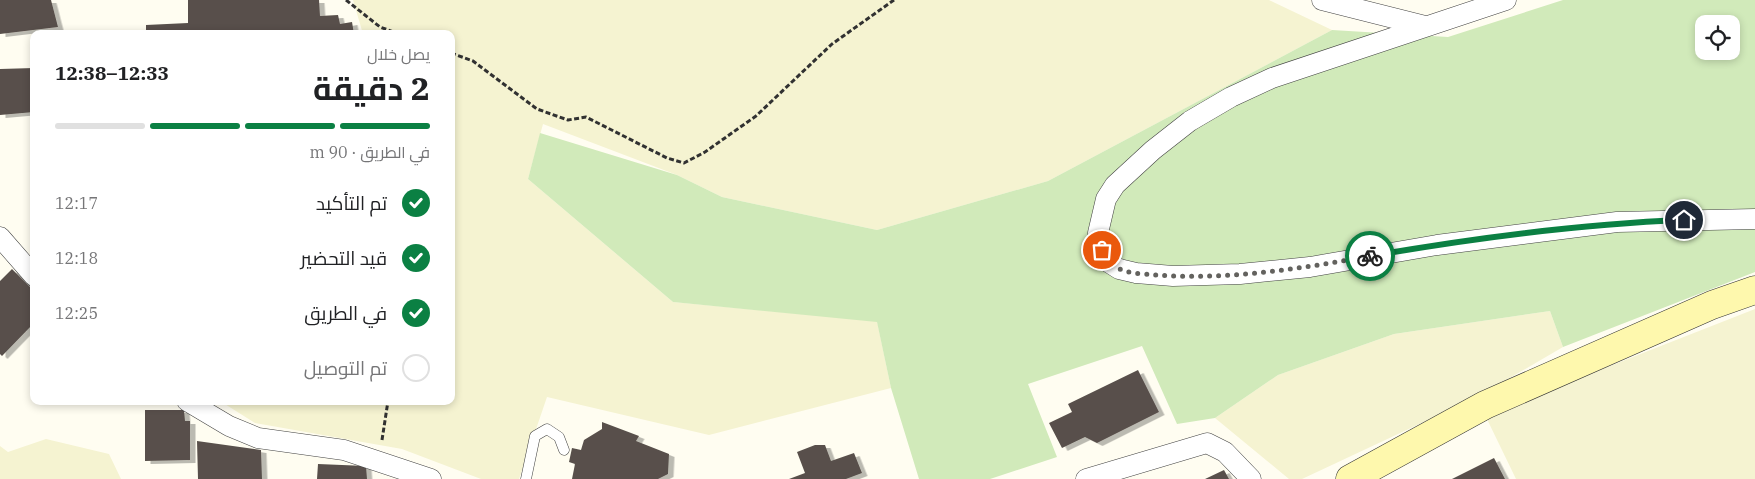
<!DOCTYPE html>
<html lang="ar">
<meta charset="utf-8">
<style>
body{margin:0;font-family:"IBM Plex Serif",Cairo,serif;background:#f6f6f6;color:#202124;direction:rtl;height:100vh;display:flex;flex-direction:column;font-size:19px;white-space:nowrap}
*{box-sizing:border-box;margin:0}
p{font-size:16px;color:#757577}
.icon{flex:none;width:28px;height:28px;fill:none;stroke:currentColor;stroke-width:2;stroke-linecap:round;stroke-linejoin:round}
.map{position:relative;flex:1;overflow:hidden;direction:ltr}
.side{position:absolute;left:30px;top:30px;width:425px;height:375px;display:flex;flex-direction:column;background:#fff;border-radius:10px;box-shadow:0 2px 8px #0003;direction:rtl}
.side>*{flex:none}
.fabs{position:absolute;left:1695px;top:15px;display:grid;gap:10px}
.fabs a{display:grid;place-items:center;width:45px;height:45px;border-radius:10px;background:#fff;box-shadow:0 2px 8px #0003;font-size:25px}
.pin{position:absolute;display:grid;place-items:center;width:42px;height:42px;color:#fff;margin:-21px;border:2px solid #fff;border-radius:50%;box-shadow:0 1px 5px #0007}
.courier{position:absolute;display:grid;place-items:center;width:50px;height:50px;margin:-25px;border:4px solid #0b8043;border-radius:50%;background:#fff;color:#222;box-shadow:0 1px 6px #0007}
.headline em{font-style:normal;font-weight:700}
.headline div{display:flex;flex-direction:column-reverse}
.headline{display:flex;align-items:center;justify-content:space-between;height:85px;padding:0 25px}
h1{font-size:32px;font-weight:700;line-height:38px}
.bar{display:grid;grid-template-columns:repeat(4,1fr);gap:8px 5px;align-content:center;height:60px;padding:0 25px}
.bar i{height:6px;border-radius:4px;background:#e0e0e0}
.bar .on{background:#0b8043}
.bar p{grid-column:span 4}
ol{padding:0 25px;list-style:none}
li{display:flex;align-items:center;gap:15px;height:55px}
li p{margin-inline-start:auto}
li .icon{padding:5px;border-radius:50%;background:#0b8043;color:#fff;stroke-width:4}
li:last-child{color:#757577}
li i{width:28px;height:28px;border:2px solid #e0e0e0;border-radius:50%}
.map>svg:first-child{display:block}
</style>
<div class="map">
<svg width="1755" height="479" viewBox="0 0 1755 479">
<defs>
<filter id="shadow"><feDropShadow dx="5.5" dy="3" stdDeviation="0" flood-color="#0004"/></filter>
</defs>
<rect width="100%" height="100%" fill="#fffdf1"/>
<path fill="#f5f3d1" d="M353,0h916l63,30 -284,151 -171,49 -155,-33 -45,-22 -134,-51 -15,55 145,123 204,19 14,67 -182,47 -162,-38 -28,82h-38l-79,-30 -147,-26 -35,-22h231v-367h-88z
M1755,309v170h-239l-31,-64z
M1550,311l13,36 -86,50 -175,82h-13l-74,-61 63,-43 116,-41z
M46,439l63,15 12,25h-121v-33l8,6z"/>
<path fill="#d1eaba" fill-rule="evenodd" d="M1563,0h192v272l-192,75 -13,-36 -156,23 -116,41 -63,43 -38,6 -35,-78 -114,38 29,73 -67,22h-71l-28,-91 -14,-66 -204,-20 -145,-123 12,-46 137,42 45,22 155,33 171,-49 284,-151 116,7zM1704,24h27v27h-27z"/>
<path fill="#58504b" filter="url(#shadow)" d="M0,0h51l7,27 -58,7z
M188,0h131l1,16 18,-1 2,9 12,-2 2,12h-208v-9l42,-2z
M34,68v44l-34,3v-46z
M12,269l22,22v32l-32,33 -2,-2v-73z
M1138,370l21,42 -62,31 -12,-6 -23,11 -13,-25 23,-11 -4,-8z
M145,410h39l1,11h5v39l-45,1z
M602,422l37,14 -3,5 33,13 -1,20 -10,5h-86l3,-15 -6,-2 3,-14 9,2 3,-10 18,-11z
M197,441l64,9 1,29h-64z
M815,445h10l6,16 23,-8 8,20 -16,6h-57l16,-6 -8,-21z
M1494,458l11,21h-53z
M318,464l48,2 1,13h-50z
M1224,470l5,9h-24z"/>
<g fill="none" stroke-linecap="round" stroke-linejoin="round">
<defs>
<path id="lane" d="M526,479l9,-43 12,-7 12,8 5,13"/>
<path id="street" d="M1322,0l103,26
M1506,0l-234,78 -41,19 -41,24 -37,29 -38,35 -9,14 -8,34 4,17 6,12 11,7 17,4 37,3 67,-2 70,-7 127,-22 180,-23 138,-3
M0,237l34,39
M187,401l42,25 29,12 86,12 87,29
M1086,479l121,-36 18,9 26,27"/>
<path id="secondary" d="M1350,479l135,-74 227,-100 43,-15"/>
</defs>
<use href="#lane" stroke="#424242" stroke-width="11"/>
<use href="#street" stroke="#424242" stroke-width="21"/>
<use href="#secondary" stroke="#313131" stroke-width="29"/>
<path stroke="#313131" stroke-width="3" stroke-dasharray="5 2.5" stroke-linecap="butt" d="M346,0l34,27 19,7
M451,53l22,8 64,48 31,11 18,-3 81,41 17,5 21,-11 51,-36 76,-72 62,-44
M382,440l6,-39"/>
<use href="#lane" stroke="#fff" stroke-width="10"/>
<use href="#street" stroke="#fff" stroke-width="20"/>
<use href="#secondary" stroke="#fef8ad" stroke-width="28"/>
</g>
<g fill="none" stroke-linecap="round" stroke-linejoin="round">
<path stroke="#63625e" stroke-width="5" stroke-dasharray="0 9" d="M1102,250c4,8 9,15 18,19 11,5 25,5 37,6 71,5 143,-6 213,-19"/>
<path stroke="#0b8043" stroke-width="6" d="M1370,256c104,-18 208,-32 314,-36"/>
</g>
</svg>
<div class="fabs">
<a><svg class="icon" aria-label="locate" viewBox="0 0 24 24"><circle cx="12" cy="12" r="6"/><path d="M12 2v4M12 18v4M2 12h4M18 12h4"/></svg></a>
</div>
<div class="pin" style="left:1102px;top:250px;background:#ea580c"><svg class="icon" aria-label="bag" viewBox="0 0 24 24"><path d="M5 8h14l-1 12H6zM9 8a3 3 0 0 1 6 0"/></svg></div>
<div class="pin" style="left:1684px;top:220px;background:#1f2937"><svg class="icon" aria-label="home" viewBox="0 0 24 24"><path d="M3 11l9-7 9 7M6 9v11h12V9"/></svg></div>
<div class="courier" style="left:1370px;top:256px"><svg class="icon" aria-label="bike" viewBox="0 0 24 24"><circle cx="6" cy="16" r="4"/><circle cx="18" cy="16" r="4"/><path d="M6 16l4-8h5l3 8M10 8l3 8H6M13 5h3"/></svg></div>
<section class="side">
<div class="headline"><div><h1>2 دقيقة</h1><p>يصل خلال</p></div><em>12:33–12:38</em></div>
<div class="bar"><i class="on"></i><i class="on"></i><i class="on"></i><i></i><p>في الطريق · 90 m</p></div>
<ol>
<li><svg class="icon" aria-label="check" viewBox="0 0 24 24"><path d="M5 12l5 5 9-10"/></svg>تم التأكيد<p>12:17</p></li>
<li><svg class="icon" aria-label="check" viewBox="0 0 24 24"><path d="M5 12l5 5 9-10"/></svg>قيد التحضير<p>12:18</p></li>
<li><svg class="icon" aria-label="check" viewBox="0 0 24 24"><path d="M5 12l5 5 9-10"/></svg>في الطريق<p>12:25</p></li>
<li><i></i>تم التوصيل</li>
</ol>
</section>
</div>
